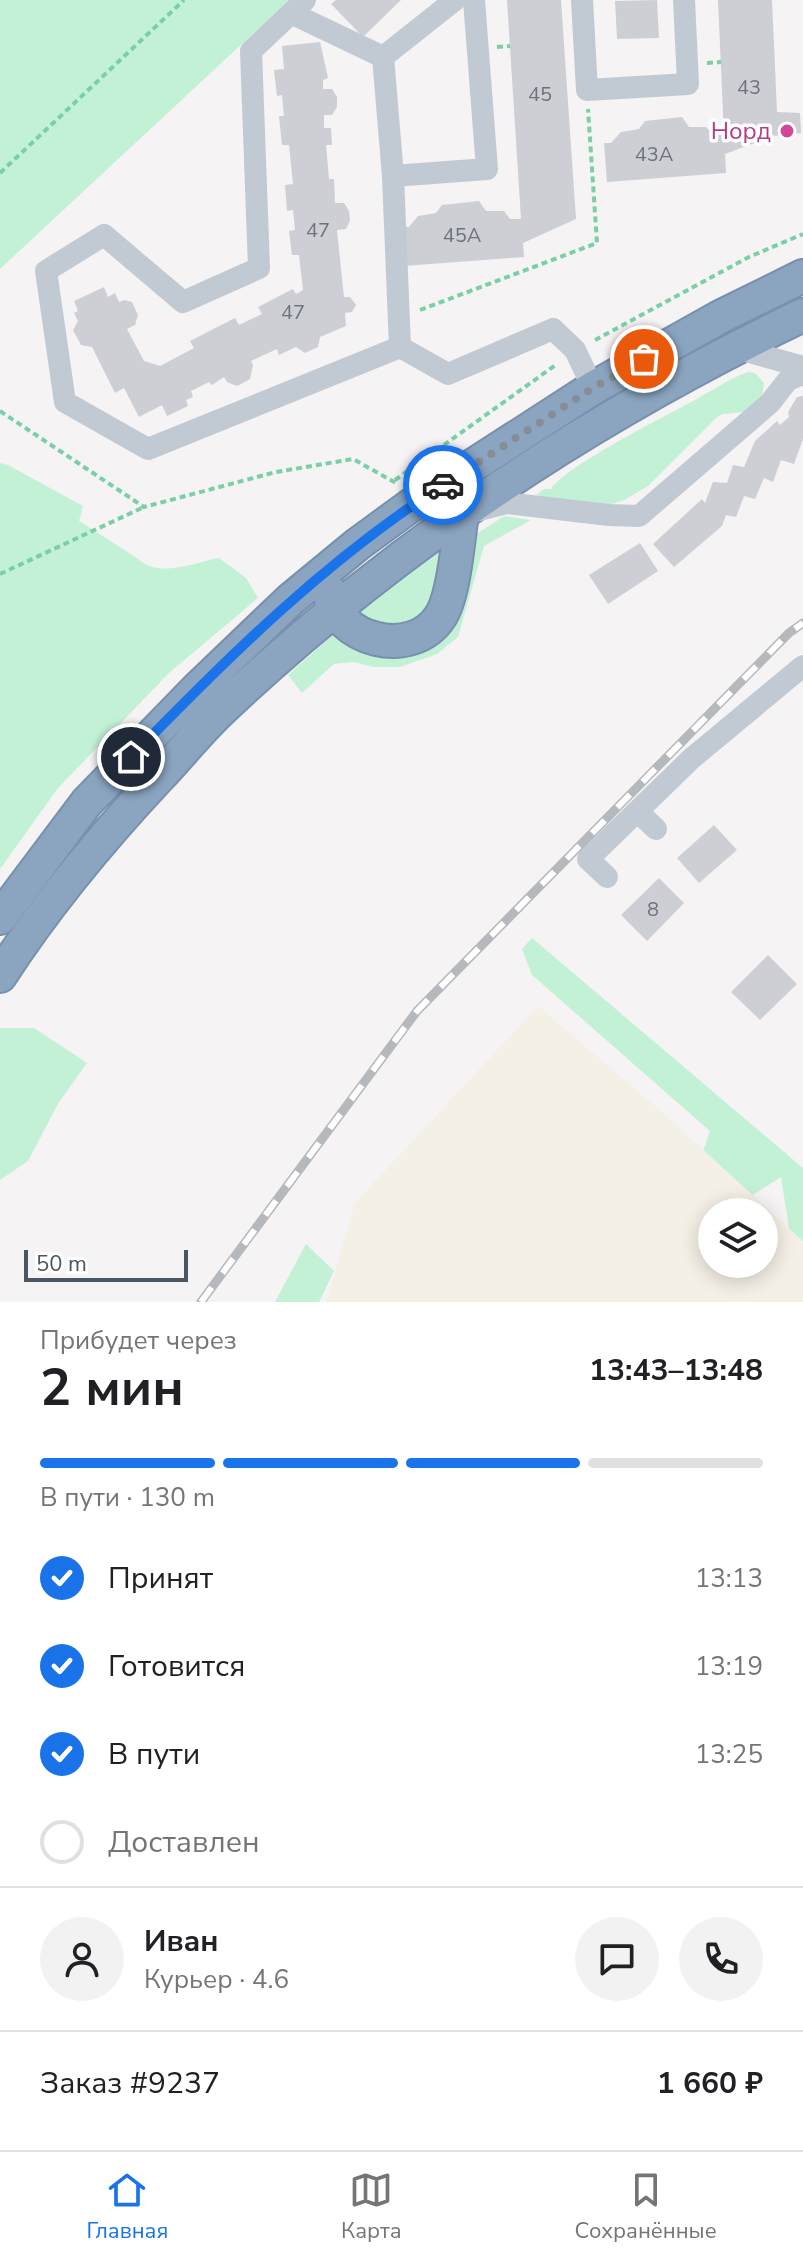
<!DOCTYPE html>
<html lang="ru">
<meta charset="utf-8">
<style>
body{margin:0;font-family:"Nunito Sans",sans-serif;background:#f2f2f2;color:#202124;height:100vh;display:flex;flex-direction:column;font-size:30px;white-space:nowrap}
*{box-sizing:border-box;margin:0}
p{font-size:26px;color:#757577}
.icon{flex:none;width:44px;height:44px;fill:none;stroke:currentColor;stroke-width:2;stroke-linecap:round;stroke-linejoin:round}
.map{position:relative;height:1302px;overflow:hidden}
.sheet{display:flex;flex-direction:column;background:#fff;flex:1}
.sheet>*{flex:none}
.tools{position:absolute;left:698px;top:1198px;display:grid;gap:16px}
.tools a{display:grid;place-items:center;width:80px;height:80px;border-radius:50%;background:#fff;box-shadow:0 4px 20px #0003;font-size:40px}
.scale{position:absolute;left:24px;bottom:20px;width:164px;box-sizing:border-box;padding-left:8px;border:4px solid #4a5661;border-top:0;font-size:22px;line-height:28px;white-space:nowrap;color:#4a5661;-webkit-text-stroke:6px #fff;paint-order:stroke}
.pin{position:absolute;display:grid;place-items:center;width:68px;height:68px;color:#fff;margin:-34px;border:4px solid #fff;border-radius:50%;box-shadow:0 2px 8px #0007}
.courier{position:absolute;display:grid;place-items:center;width:80px;height:80px;margin:-40px;border:6px solid #1a73e8;border-radius:50%;background:#fff;color:#222;box-shadow:0 2px 10px #0007}
.head em{font-style:normal;font-weight:700}
.head div{display:flex;flex-direction:column-reverse}
.head{display:flex;align-items:center;justify-content:space-between;height:136px;padding:0 40px}
h1{font-size:52px;font-weight:700;line-height:60px}
.bar{display:grid;grid-template-columns:repeat(4,1fr);gap:12px 8px;align-content:center;height:96px;padding:0 40px}
.bar i{height:10px;border-radius:6px;background:#e0e0e0}
.bar .selected{background:#1a73e8}
.bar p{grid-column:span 4}
.line{display:flex;align-items:center;gap:20px;padding:0 40px;border-top:2px solid #e0e0e0}
.line div{flex:1}
.round{display:grid;place-items:center;flex:none;width:84px;height:84px;border-radius:42px;background:#f2f2f2}
ol{padding:0 40px;list-style:none}
li{display:flex;align-items:center;gap:24px;height:88px}
li p{margin-inline-start:auto}
li .icon{padding:8px;border-radius:50%;background:#1a73e8;color:#fff;stroke-width:4}
li:last-child{color:#757577}
li i{width:44px;height:44px;border:4px solid #e0e0e0;border-radius:50%}
.tabs{display:flex;justify-content:space-around;align-items:center;height:112px;border-top:2px solid #e0e0e0;background:#fff;font-size:22px;color:#757577}
.tabs a{display:grid;justify-items:center;gap:4px}
.tabs .selected{color:#1a73e8}
.map>svg:first-child{display:block}
</style>
<div class="map">
<svg width="803" height="1302" viewBox="0 0 803 1302">
<rect width="100%" height="100%" fill="#f5f3f3"/>
<path fill="#c3f1d5" d="M0,0h289l-289,269z
M748,372l7,1 9,10 -2,14 -16,15 -23,2 -6,3 -69,69 -24,14 -15,5 -67,-6 -6,-4 8,-6h7c18,-25 111,-71 142,-88 18,-10 36,-22 55,-29z
M0,463l8,2 75,41 -4,15 58,37c21,21 56,5 82,0l27,20 12,20 -88,74 -112,116 -58,81z
M504,516l27,4 -47,26 -26,91 -21,17 -37,13h-26l-20,-5 -20,2 -32,29 -14,-18 50,-45c25,19 36,27 68,25l66,-118z
M444,541l-7,50 -15,30 -37,10 -30,-18z
M532,938l271,230v85l-8,14 -14,-90 -38,24 -291,101 245,-134 13,-37 -178,-156 -10,-26z
M0,1028h34l53,35 -28,39 -31,59 -28,19z
M306,1244l28,27 -15,31h-44z"/>
<path fill="#f5f0e5" fill-rule="evenodd" d="M538,1006l117,100 148,135v61h-477l29,-99zM712,1212h52v52h-52z"/>
<path fill="#cdcfd5" d="M336,0h65l-38,37 -32,-33z
M507,0h54l15,219 -53,24 1,14 -120,9 -3,-39h8l9,-11 18,-3 6,-8 37,-4 7,10h18l6,8h11z
M657,0l2,38 -42,1 -2,-38z
M718,0h54l5,112 23,1 1,20 -28,3 -48,18 1,19 -119,9 -3,-39h7l10,-11 18,-3 6,-8 37,-4 7,10h17l7,8h11z
M320,42l8,36 -5,2v9h9l5,8v10l-5,8h-8v13h7l1,17h-6l3,34h5l1,24h9l5,8 1,10 -4,8 -9,1 7,67h6l6,8 -4,7 -7,1 1,13 -26,11 -2,10 -13,6 -9,-6 -17,8 -2,-6 -26,12 2,4 -3,14 -13,7 -10,-4 -3,-5 -12,8 -3,-3 -18,9 2,6 -7,3 2,6 -21,10 -5,-11 -23,12 -15,-29 -9,5 -23,-46 -11,-2 -8,-15 5,-9 -4,-8 4,-2 -4,-10 30,-14 4,10 7,-4 4,9 5,-2 8,2 6,13 -3,10 -8,4 17,32 16,5 34,-18 -4,-7 45,-23 4,7 23,-11 -4,-7 35,-18 3,5 7,-4 -4,-35h-7l-3,-24 6,-1 -2,-20 -6,1 -2,-26 8,-1 -4,-39h-7l-3,-29h5l-2,-21 -5,1 -3,-26 10,-1 -2,-23z
M803,396v43l-9,25 -13,-4 -8,22 -9,-4 -9,21 -11,-3 -8,21 -10,-2 -4,11 -48,41 -21,-23 49,-45 3,4 8,-21 14,1 6,-18 11,2 11,-26 22,-20 3,4 9,-8 -1,-5 9,-15z
M640,543l18,28 -50,33 -19,-29z
M714,825l23,25 -38,33 -22,-25z
M659,878l25,25 -37,38 -26,-26z
M768,955l29,29 -37,36 -29,-28z"/>
<g fill="none" stroke-linecap="round" stroke-linejoin="round">
<defs>
<path id="highway" d="M329,591c6,50 83,69 111,26 14,-20 18,-77 22,-103
M0,918l87,-116 110,-113 93,-89 68,-56 52,-38 183,-118 127,-71 83,-41
M0,976c46,-71 101,-137 158,-198 21,-22 40,-46 62,-67 172,-163 370,-294 583,-396"/>
</defs>
<use href="#highway" stroke="#7690ad" stroke-width="36"/>
<path stroke="#7ad0a6" stroke-width="4" stroke-dasharray="6 4" stroke-linecap="butt" d="M497,47l13,-1
M707,63l14,-1
M0,173l184,-173
M420,310l177,-67 -9,-134
M595,340l154,-83 54,-23
M0,411l144,96 132,-35 77,-13 43,24
M395,480l162,-116
M0,574l144,-67"/>
<path stroke="#c1cad2" stroke-width="22" d="M305,0l-54,51 8,217 -76,34 -79,-67 -58,36 19,131 83,47 252,-102 48,27 105,-45 22,21 18,38
M582,0l5,90 101,-6 -4,-84
M291,13l92,44
M393,176l94,-7 -13,-169
M400,347l-7,-171 -10,-119 72,-57
M735,348l68,19
M475,511l31,-8 103,12 30,1 131,-113 18,-23 15,-6
M637,811l19,18
M607,877l-19,-18 103,-100 112,-93"/>
<use href="#highway" stroke="#8ba5c1" stroke-width="32"/>
<defs>
<path id="rail" d="M201,1302l216,-291 372,-378 14,-10"/>
</defs>
<use href="#rail" stroke="#b5b8bd" stroke-width="9"/>
<use href="#rail" stroke="#fff" stroke-width="6" stroke-dasharray="18" stroke-linecap="butt"/>
</g>
<g fill="none" stroke-linecap="round" stroke-linejoin="round">
<path stroke="#868d94" stroke-width="8" stroke-dasharray="0 14.4" d="M443,485l150,-97 51,-29"/>
<path stroke="#1a73e8" stroke-width="10" d="M131,757c97,-100 195,-197 312,-272"/>
</g>
<circle fill="#d1479c" stroke="#fff" stroke-width="3" cx="787" cy="131" r="8"/>
<g text-anchor="middle" stroke-width="7" stroke-linejoin="round" paint-order="stroke">
<g font-size="20" fill="#6b747e">
<text x="749" y="94">43</text>
<text x="540" y="101">45</text>
<text x="654" y="161">43А</text>
<text x="318" y="237">47</text>
<text x="462" y="242">45А</text>
<text x="293" y="319">47</text>
<text x="653" y="916">8</text>
</g>
<g font-size="24" fill="#b23c85" stroke="#fff" text-anchor="end">
<text x="771" y="139">Норд</text>
</g>
</g>
</svg>
<div class="tools">
<a><svg class="icon" aria-label="layers" viewBox="0 0 24 24"><path d="M12 4l9 5-9 5-9-5zM3 14l9 5 9-5"/></svg></a>
</div>
<div class="scale">50 m</div>
<div class="pin" style="left:644px;top:359px;background:#ea580c"><svg class="icon" aria-label="bag" viewBox="0 0 24 24"><path d="M5 8h14l-1 12H6zM9 8a3 3 0 0 1 6 0"/></svg></div>
<div class="pin" style="left:131px;top:757px;background:#1f2937"><svg class="icon" aria-label="home" viewBox="0 0 24 24"><path d="M3 11l9-7 9 7M6 9v11h12V9"/></svg></div>
<div class="courier" style="left:443px;top:485px"><svg class="icon" aria-label="car" viewBox="0 0 24 24"><path d="M5 17H2v-5l4-1 3-4h7l3 4 3 1v5h-3M9 17h6M6 11h13"/><circle cx="7" cy="17" r="2"/><circle cx="17" cy="17" r="2"/></svg></div>
</div>
<section class="sheet">
<div class="head"><div><h1>2 мин</h1><p>Прибудет через</p></div><em>13:43–13:48</em></div>
<div class="bar"><i class="selected"></i><i class="selected"></i><i class="selected"></i><i></i><p>В пути · 130 m</p></div>
<ol>
<li><svg class="icon" aria-label="check" viewBox="0 0 24 24"><path d="M5 12l5 5 9-10"/></svg>Принят<p>13:13</p></li>
<li><svg class="icon" aria-label="check" viewBox="0 0 24 24"><path d="M5 12l5 5 9-10"/></svg>Готовится<p>13:19</p></li>
<li><svg class="icon" aria-label="check" viewBox="0 0 24 24"><path d="M5 12l5 5 9-10"/></svg>В пути<p>13:25</p></li>
<li><i></i>Доставлен</li>
</ol>
<div class="line" style="height:144px"><a class="round"><svg class="icon" aria-label="person" viewBox="0 0 24 24"><circle cx="12" cy="8" r="4"/><path d="M4 21q1-7 8-7t8 7"/></svg></a><div><b>Иван</b><p>Курьер · 4.6</p></div><a class="round"><svg class="icon" aria-label="chat" viewBox="0 0 24 24"><path d="M4 5h16v11H9l-5 4z"/></svg></a><a class="round"><svg class="icon" aria-label="phone" viewBox="0 0 24 24"><path d="M5 4h4l2 5-3 2q2 4 5 5l2-3 5 2v4C11 20 4 13 5 4z"/></svg></a></div>
<div class="line" style="height:104px"><div>Заказ #9237</div><b>1 660 ₽</b></div>
</section>
<nav class="tabs">
<a class="selected"><svg class="icon" aria-label="home" viewBox="0 0 24 24"><path d="M3 11l9-7 9 7M6 9v11h12V9"/></svg>Главная</a>
<a><svg class="icon" aria-label="map" viewBox="0 0 24 24"><path d="M3 6l6-2 6 2 6-2v14l-6 2-6-2-6 2zM9 4v14M15 6v14"/></svg>Карта</a>
<a><svg class="icon" aria-label="saved" viewBox="0 0 24 24"><path d="M7 4h10v16l-5-4-5 4z"/></svg>Сохранённые</a>
</nav>
